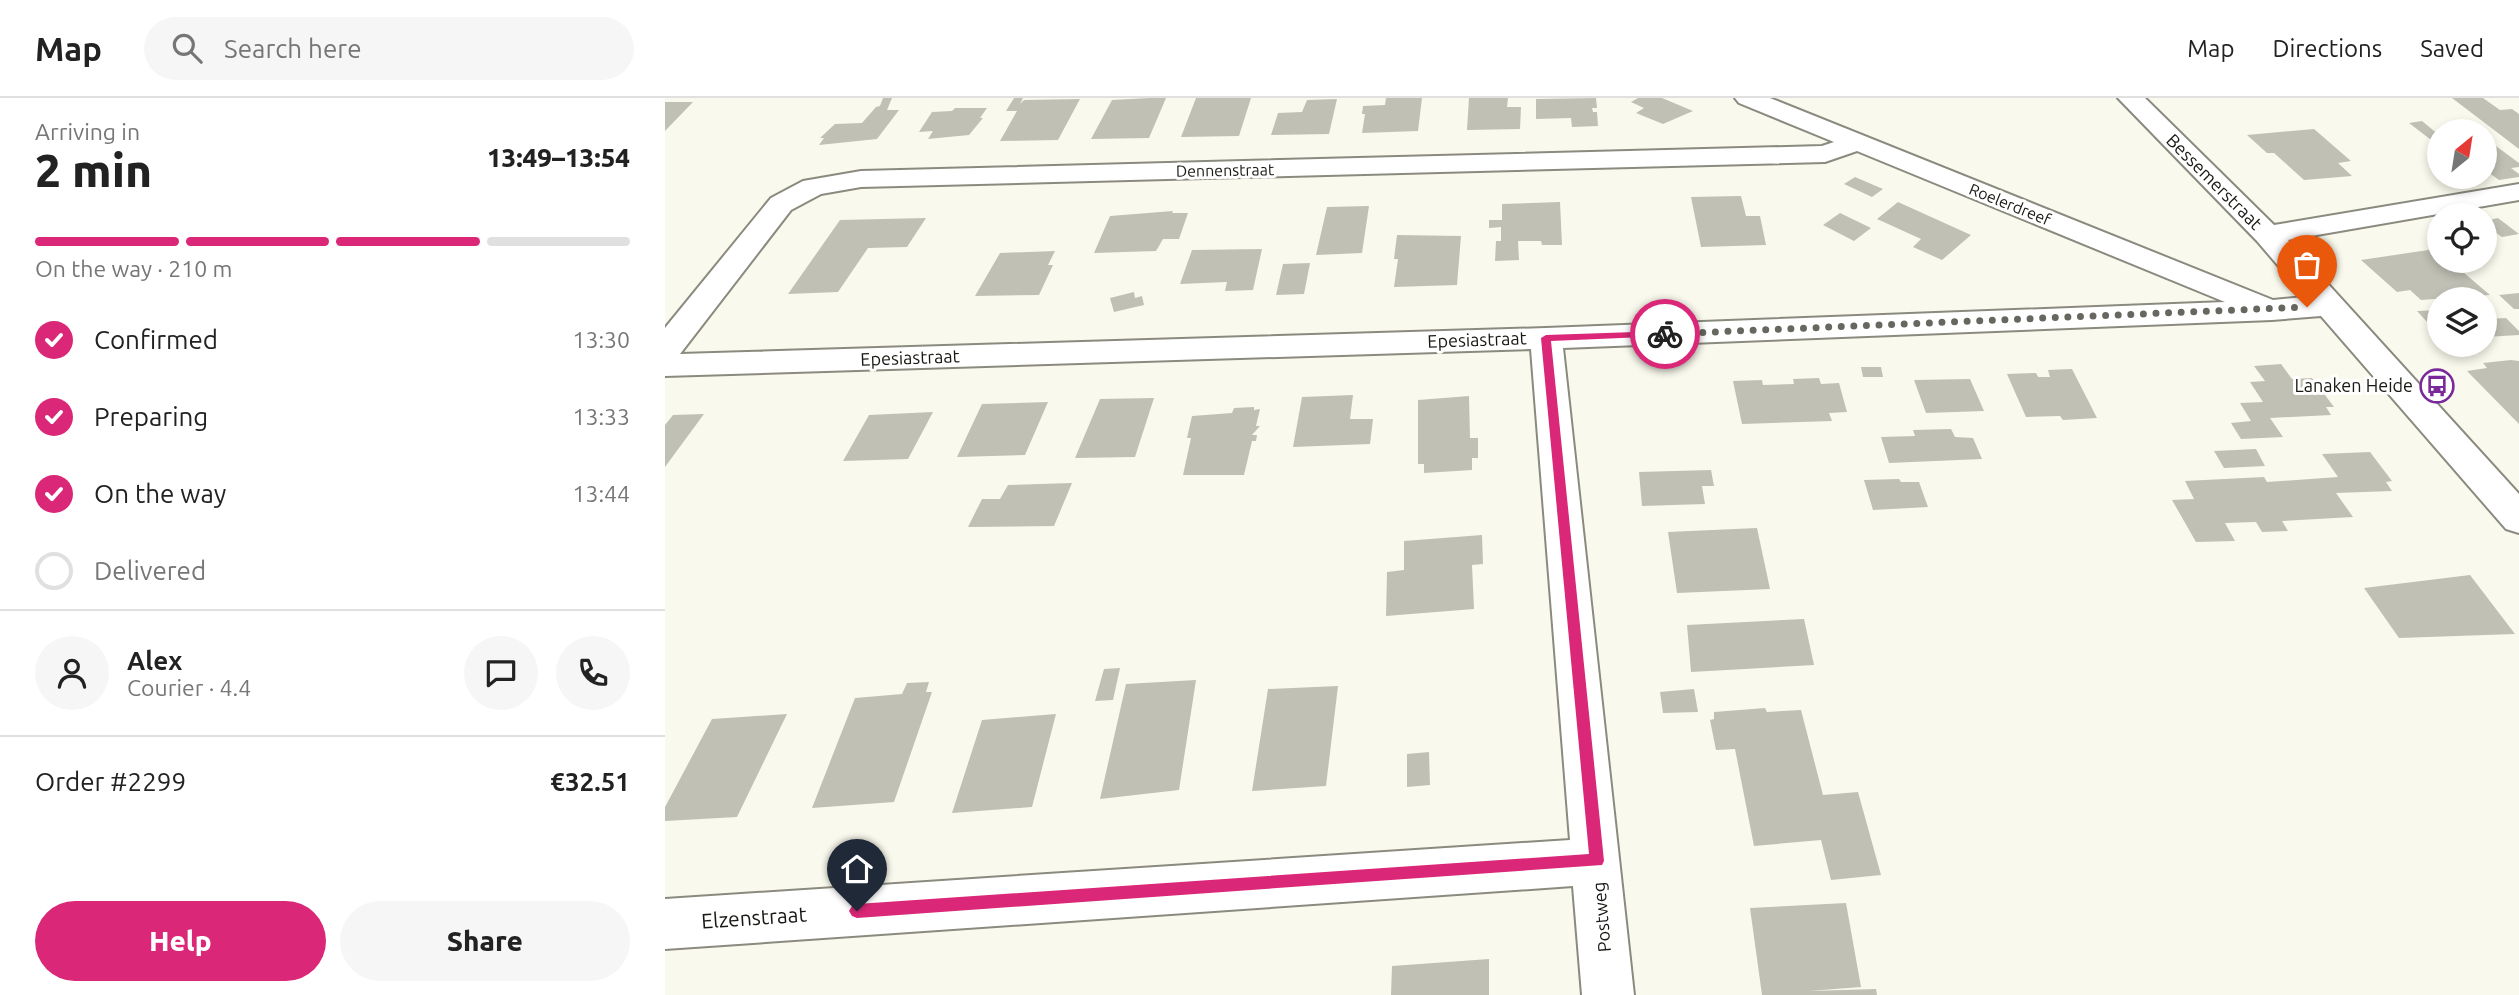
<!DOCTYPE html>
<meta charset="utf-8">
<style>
body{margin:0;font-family:Ubuntu,sans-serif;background:#f6f6f6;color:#222;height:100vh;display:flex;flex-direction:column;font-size:26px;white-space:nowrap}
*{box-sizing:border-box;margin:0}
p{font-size:23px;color:#767676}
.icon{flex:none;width:38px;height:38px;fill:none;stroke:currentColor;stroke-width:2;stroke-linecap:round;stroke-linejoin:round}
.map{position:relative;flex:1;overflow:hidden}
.drawer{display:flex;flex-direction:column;background:#fff;width:665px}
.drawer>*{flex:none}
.needle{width:46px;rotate:30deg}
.controls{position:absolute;left:1762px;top:21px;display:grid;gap:14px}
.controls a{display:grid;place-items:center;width:70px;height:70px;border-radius:50%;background:#fff;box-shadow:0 4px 10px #0003;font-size:35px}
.pin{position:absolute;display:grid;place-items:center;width:60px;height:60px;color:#fff;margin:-72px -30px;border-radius:50% 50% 50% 0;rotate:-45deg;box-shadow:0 0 7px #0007}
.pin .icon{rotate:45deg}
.courier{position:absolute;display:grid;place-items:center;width:70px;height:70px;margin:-35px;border:5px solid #db2777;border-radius:50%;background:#fff;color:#222;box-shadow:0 2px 9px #0007}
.head em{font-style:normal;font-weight:800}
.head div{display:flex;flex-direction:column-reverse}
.head{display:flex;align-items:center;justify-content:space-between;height:119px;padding:0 35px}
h1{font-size:46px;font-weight:800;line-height:52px}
.bar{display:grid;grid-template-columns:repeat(4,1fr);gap:10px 7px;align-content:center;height:84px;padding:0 35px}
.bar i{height:9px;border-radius:5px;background:#e0e0e0}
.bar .selected{background:#db2777}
.bar p{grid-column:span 4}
.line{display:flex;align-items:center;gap:18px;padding:0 35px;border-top:2px solid #e0e0e0}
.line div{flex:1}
.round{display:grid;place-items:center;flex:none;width:74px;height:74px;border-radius:37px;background:#f6f6f6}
ol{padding:0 35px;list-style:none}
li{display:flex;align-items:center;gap:21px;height:77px}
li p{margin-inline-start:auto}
li .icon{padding:7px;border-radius:50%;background:#db2777;color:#fff;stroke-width:4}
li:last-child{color:#767676}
li i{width:38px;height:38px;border:4px solid #e0e0e0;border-radius:50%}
.button{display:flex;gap:14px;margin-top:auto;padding:14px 35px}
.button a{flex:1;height:80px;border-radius:42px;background:#db2777;color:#fff;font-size:28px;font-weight:800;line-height:80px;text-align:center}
.button a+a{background:#f6f6f6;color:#222}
header{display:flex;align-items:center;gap:42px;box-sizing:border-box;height:98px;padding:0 35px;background:#fff;border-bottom:2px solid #e0e0e0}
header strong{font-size:33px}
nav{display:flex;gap:38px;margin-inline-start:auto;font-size:24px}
.search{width:490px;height:63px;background:#f6f6f6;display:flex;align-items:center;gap:18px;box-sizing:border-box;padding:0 24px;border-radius:38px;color:#767676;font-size:26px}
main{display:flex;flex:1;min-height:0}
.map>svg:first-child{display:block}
</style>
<header>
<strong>Map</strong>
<div class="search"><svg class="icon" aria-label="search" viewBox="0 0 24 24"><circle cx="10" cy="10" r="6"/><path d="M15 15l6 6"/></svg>Search here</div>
<nav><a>Map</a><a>Directions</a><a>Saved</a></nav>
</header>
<main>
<section class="drawer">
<div class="head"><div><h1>2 min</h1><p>Arriving in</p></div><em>13:49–13:54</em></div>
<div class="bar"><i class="selected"></i><i class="selected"></i><i class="selected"></i><i></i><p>On the way · 210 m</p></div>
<ol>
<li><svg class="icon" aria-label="check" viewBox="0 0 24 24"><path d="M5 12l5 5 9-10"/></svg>Confirmed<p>13:30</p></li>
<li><svg class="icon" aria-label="check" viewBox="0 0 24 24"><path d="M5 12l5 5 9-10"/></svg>Preparing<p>13:33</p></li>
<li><svg class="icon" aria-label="check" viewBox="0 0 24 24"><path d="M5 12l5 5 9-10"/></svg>On the way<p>13:44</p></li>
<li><i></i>Delivered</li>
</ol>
<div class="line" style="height:126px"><a class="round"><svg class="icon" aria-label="person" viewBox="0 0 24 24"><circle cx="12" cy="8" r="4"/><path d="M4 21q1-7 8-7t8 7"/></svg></a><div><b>Alex</b><p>Courier · 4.4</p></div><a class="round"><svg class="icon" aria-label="chat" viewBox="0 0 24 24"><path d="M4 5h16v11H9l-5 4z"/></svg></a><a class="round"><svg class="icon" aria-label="phone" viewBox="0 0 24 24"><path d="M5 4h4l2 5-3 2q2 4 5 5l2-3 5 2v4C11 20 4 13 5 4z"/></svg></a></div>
<div class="line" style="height:91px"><div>Order #2299</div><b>€32.51</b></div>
<div class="button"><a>Help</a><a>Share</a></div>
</section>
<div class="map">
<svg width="1854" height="897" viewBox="0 0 1854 897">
<rect width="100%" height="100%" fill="#faf9ed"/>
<path fill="#c1c0b5" d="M218,0h9l-5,12h12l-22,29 -58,6 5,-7h-4l15,-14 27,-1 14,-16 4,-1z
M349,0h9l-3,6 4,-4 56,-1 -22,41 -58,1 17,-30h-11z
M484,0h17l-17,40 -58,1 21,-39z
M531,0h55l-12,38 -58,1z
M721,0h36l-4,33 -56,2 3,-19h-3l1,-8 22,-1z
M804,0h39l-1,9h14l-1,22 -53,1z
M931,0l1,10h-5l1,4h4l1,14 -26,1 -1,-9 -35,1v-20z
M973,0h24l31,13 -30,13 -27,-11 8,-5 -13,-6z
M1787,0h31l17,12 12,-1 7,5v35z
M672,1l-8,35 -58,1 7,-22 24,-1 5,-12z
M0,4h28l-28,29z
M290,10h32l-7,10h3l-14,17 -41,4 5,-8 -14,1 13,-20 20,-1z
M1757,23l17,14v11l-30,-23z
M1649,31l37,32 -13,2 14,13 -48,4 -30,-27h-7l-20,-18z
M1820,40l34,25v4l-8,1 8,6v3l-20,3 -14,-10z
M1190,79l28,12 -11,8 -28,-13z
M1076,98l5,20h14l6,29 -65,2 -10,-50z
M895,104l2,43h-20l-1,-4h-23l1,19 -24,1 1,-20h5v-14l-12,1v-8h13v-16z
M1233,104l73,33 -29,25 -29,-13 8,-8 -44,-20z
M704,108l-7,47 -46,2 11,-48z
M508,113l-1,2h16l-9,26h-16l-7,12 -62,2 16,-37z
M1175,115l31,15 -17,13 -31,-16z
M261,120l-19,29 -39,1 -30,44 -50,2 52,-74z
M1833,120l21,16 -17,3 -17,-12v-4z
M732,137l64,1 -4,49 -63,2 4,-28h-4z
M597,151l-9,41 -28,1 2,-9 -47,2 12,-34z
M1770,151l4,4v8h11l40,34 -69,5 -11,-10 -13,2 -36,-32z
M390,153l-7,14h5l-14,30 -64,1 25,-43z
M645,165l-6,31 -28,1 7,-31z
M469,194l1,6 7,-2 2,9 -30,7 -4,-14z
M1854,195v16h-5l-15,-14z
M1774,212v25l-22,-24z
M1820,216l5,5 16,-1 13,13v4l-34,2z
M1846,262l8,1v63l-52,-53 20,-3 -4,-5z
M1616,266l11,15 20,-1 22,29h-8l5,8 -61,3 13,19 -42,2 -10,-16 20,-2 -11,-18 23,-1 -13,-20 15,-1 -11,-15z
M1196,269h20l2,10h-20z
M1407,271l25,49 -34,2 -3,-4 -34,1 -19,-43 29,-1 2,4h12l-2,-7z
M1154,280l2,6 18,-1 8,29 -18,1 3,8 -90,3 -9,-43 29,-1 1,5 31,-1 -1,-5z
M1305,281l14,32 -58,2 -12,-33z
M688,297l-3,24h23l-3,25 -77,3 9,-50z
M804,298l1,42h8v20h-6v12l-48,3v-9h-6v-64z
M489,300l-19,59 -60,1 25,-59z
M383,304l-23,53 -68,2 25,-53z
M589,309v3l6,-1 -4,17h4l-8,9h5l-1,6h-4l-8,34h-61l8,-37h-4l5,-22 40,-3 2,-5z
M268,314l-25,47 -65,2 26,-46z
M39,316l-39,53v-42l8,-10z
M1286,331l4,8 18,1 9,21 -93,4 -8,-26 34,-1 -2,-6z
M1591,351l9,17 -41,2 -10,-17z
M1705,354l22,29 -6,1 6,9 -56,2 17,24 -71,4 6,10 -26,1 -6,-10 -31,1 10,18 -39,1 -24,-42 22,-1 -9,-18 79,-4 3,5 71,-5 -16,-23z
M1046,372l3,16h-12l3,18 -63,2 -3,-34z
M1234,381l2,3h18l9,25 -55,3 -9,-30z
M407,385l-18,43 -86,1 14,-28h18l8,-14z
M1092,430l13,61 -93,4 -9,-61z
M817,437l1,29 -11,1 2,44 -88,7 1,-44 17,-2v-29z
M1805,477l45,59 -116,4 -35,-50z
M1139,521l10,46 -123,7 -4,-47z
M455,570l-7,32 -18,1 9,-32z
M531,582l-17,110 -79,9 26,-115z
M264,584l-3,10h6l-38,110 -82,6 43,-110 47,-4 5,-11z
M673,588l-12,100 -74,5 16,-102z
M1029,591l4,23 -35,1 -3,-21z
M1100,610l2,4 34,-2 22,85 35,-3 23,83 -50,5 -10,-40 -67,6 -19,-97 -19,1 -6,-30 4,-1v-7z
M122,616l-50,103 -72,4v-14l47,-88z
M391,616l-24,93 -80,6 30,-93z
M764,654l1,33 -23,2v-33z
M1181,805l15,84 -52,4 67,-2 1,6h-115l-12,-87z
M824,861v36h-98l1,-29z"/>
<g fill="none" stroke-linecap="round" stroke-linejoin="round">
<defs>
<path id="minor" d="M1070,0h35l503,202 32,-3 -48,-56 -139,-143h27l129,127 245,-41v16l-231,40 231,254v39l-13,-4 -185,-213 -49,4 -709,28 71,647h-52l-9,-109 -908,63v-50l905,-59 -39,-491 -866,27v-48l106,-130 32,-17 58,-10 961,-25 12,-4 -95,-39zM1192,53l368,151 -679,26 -866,26 111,-144 30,-16 40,-7 964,-25z"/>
</defs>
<use href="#minor" stroke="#8b8a7f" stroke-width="4"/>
<use href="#minor" fill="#fff" fill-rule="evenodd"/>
</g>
<path fill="#db2777" d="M1000,233l5,3 -2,2 -117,5 53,520 -2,4 -745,53 -5,-2 -3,-5 3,-5 5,-2 732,-50 -48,-516 5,-3z"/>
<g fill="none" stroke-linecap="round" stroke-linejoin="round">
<path stroke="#676760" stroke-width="7" stroke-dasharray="0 12.6" d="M1000,236l642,-27"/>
</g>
<defs>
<symbol id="bus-ring" viewBox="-11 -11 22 22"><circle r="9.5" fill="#fff" stroke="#79299a" stroke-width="1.5"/><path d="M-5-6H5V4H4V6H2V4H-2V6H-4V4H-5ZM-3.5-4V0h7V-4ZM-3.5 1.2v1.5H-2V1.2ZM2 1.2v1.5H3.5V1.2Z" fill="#79299a"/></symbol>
</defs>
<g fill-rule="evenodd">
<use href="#bus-ring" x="1753" y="269" width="38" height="38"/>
</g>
<g text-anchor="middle" stroke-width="6" stroke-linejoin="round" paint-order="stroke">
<g font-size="16" fill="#181814" stroke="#fff">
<text transform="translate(560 72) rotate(-1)" y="6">Dennenstraat</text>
<text transform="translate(1345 106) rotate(22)" y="6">Roelerdreef</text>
</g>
<g font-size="18" fill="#181814" stroke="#fff">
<text transform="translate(1549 84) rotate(45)" y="6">Bessemerstraat</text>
<text transform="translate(812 242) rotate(-2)" y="6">Epesiastraat</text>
<text transform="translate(245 260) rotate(-2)" y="6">Epesiastraat</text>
<text transform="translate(937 819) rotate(-95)" y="6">Postweg</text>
</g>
<g font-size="18" fill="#181814" stroke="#fff" text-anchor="end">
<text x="1748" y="294">Lanaken Heide</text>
</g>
<g font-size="21" fill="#181814" stroke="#fff">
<text transform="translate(89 820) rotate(-4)" y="7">Elzenstraat</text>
</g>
</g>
</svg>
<div class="controls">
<a><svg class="needle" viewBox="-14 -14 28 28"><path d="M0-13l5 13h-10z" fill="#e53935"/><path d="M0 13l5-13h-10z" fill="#767676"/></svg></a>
<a><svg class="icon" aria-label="locate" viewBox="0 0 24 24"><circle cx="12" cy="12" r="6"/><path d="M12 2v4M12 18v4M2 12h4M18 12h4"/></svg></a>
<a><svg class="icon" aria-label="layers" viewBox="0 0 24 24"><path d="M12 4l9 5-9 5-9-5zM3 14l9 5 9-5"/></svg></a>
</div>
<div class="pin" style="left:1642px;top:209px;background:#ea580c"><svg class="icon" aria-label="bag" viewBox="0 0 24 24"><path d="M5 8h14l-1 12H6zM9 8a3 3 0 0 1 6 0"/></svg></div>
<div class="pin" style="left:192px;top:813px;background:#1f2937"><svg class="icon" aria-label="home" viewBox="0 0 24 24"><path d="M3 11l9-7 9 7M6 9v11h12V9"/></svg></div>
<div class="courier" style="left:1000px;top:236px"><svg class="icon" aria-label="bike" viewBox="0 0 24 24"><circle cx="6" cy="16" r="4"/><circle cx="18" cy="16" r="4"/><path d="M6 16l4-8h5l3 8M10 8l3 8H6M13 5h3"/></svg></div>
</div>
</main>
